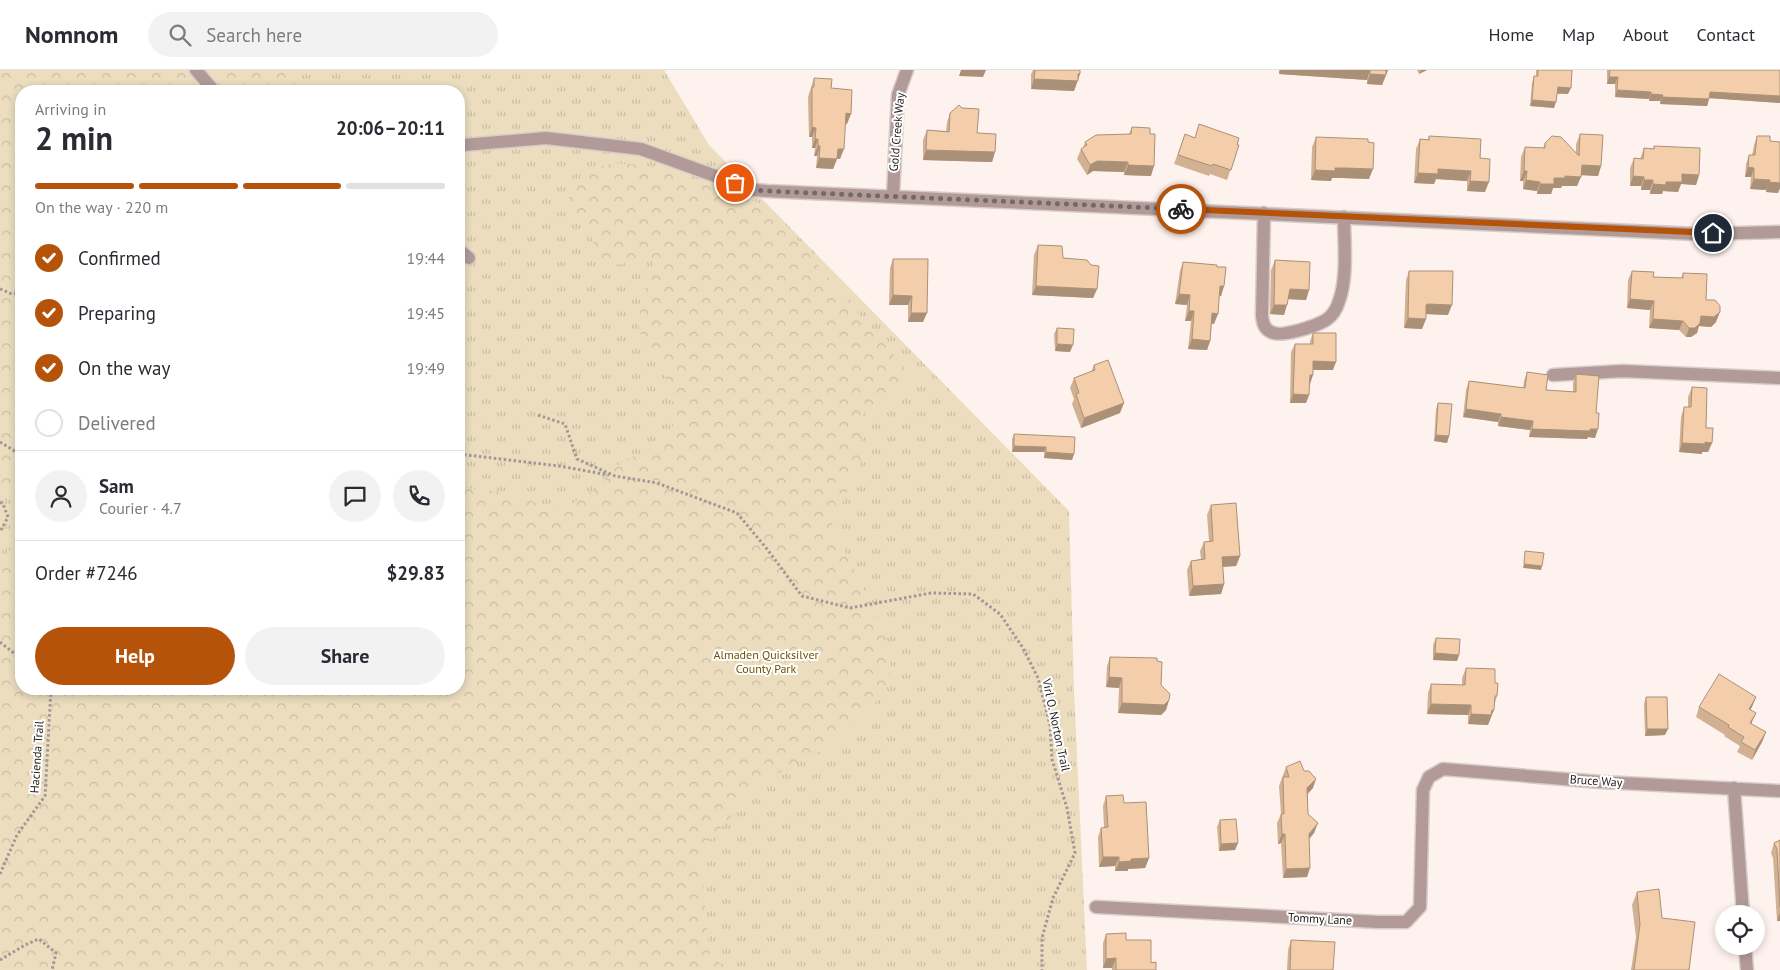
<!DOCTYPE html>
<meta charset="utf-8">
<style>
body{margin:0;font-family:"PT Sans",sans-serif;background:#f2f2f3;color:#2b2b33;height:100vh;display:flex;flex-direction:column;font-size:19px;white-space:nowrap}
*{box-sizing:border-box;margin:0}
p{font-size:16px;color:#7c7c81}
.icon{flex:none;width:28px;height:28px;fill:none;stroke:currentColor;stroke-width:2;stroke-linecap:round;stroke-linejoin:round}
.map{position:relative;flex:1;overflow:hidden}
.drawer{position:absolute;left:15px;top:15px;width:450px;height:610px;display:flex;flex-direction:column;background:#fff;border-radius:20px;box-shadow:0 2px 8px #0003}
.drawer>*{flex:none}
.controls{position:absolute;left:1715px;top:835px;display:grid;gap:10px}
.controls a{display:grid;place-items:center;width:50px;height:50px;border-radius:50%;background:#fff;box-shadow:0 2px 8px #0003;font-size:25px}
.pin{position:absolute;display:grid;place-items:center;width:42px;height:42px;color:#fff;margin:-21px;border:2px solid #fff;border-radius:50%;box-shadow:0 1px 5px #0007}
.courier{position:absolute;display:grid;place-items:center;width:50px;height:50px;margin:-25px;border:4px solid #b45309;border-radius:50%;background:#fff;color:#222;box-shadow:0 1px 6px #0007}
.headline em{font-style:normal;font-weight:800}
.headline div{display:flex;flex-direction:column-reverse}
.headline{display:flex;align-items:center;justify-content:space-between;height:85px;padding:0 20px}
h1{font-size:32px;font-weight:800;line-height:38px}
.bar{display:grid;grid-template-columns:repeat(4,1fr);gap:8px 5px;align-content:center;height:60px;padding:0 20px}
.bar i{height:6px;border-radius:4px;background:#e1e1e2}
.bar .current{background:#b45309}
.bar p{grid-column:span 4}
.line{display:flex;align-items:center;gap:12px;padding:0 20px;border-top:1px solid #e1e1e2}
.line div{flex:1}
.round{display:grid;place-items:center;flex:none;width:52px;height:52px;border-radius:26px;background:#f2f2f3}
ol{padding:0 20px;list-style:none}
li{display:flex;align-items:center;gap:15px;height:55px}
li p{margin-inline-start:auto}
li .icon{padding:5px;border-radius:50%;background:#b45309;color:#fff;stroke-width:4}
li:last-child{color:#7c7c81}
li i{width:28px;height:28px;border:2px solid #e1e1e2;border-radius:50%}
.button{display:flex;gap:10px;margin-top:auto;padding:10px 20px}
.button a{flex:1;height:58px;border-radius:30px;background:#b45309;color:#fff;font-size:20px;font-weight:800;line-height:58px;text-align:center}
.button a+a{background:#f2f2f3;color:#2b2b33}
header{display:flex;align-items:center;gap:30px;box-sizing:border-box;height:70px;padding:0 25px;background:#fff;border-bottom:1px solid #e1e1e2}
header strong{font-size:24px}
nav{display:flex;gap:28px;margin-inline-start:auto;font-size:18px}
.search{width:350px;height:45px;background:#f2f2f3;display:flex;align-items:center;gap:12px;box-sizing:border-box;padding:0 18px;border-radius:28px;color:#7c7c81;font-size:19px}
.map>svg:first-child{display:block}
</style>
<header>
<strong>Nomnom</strong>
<div class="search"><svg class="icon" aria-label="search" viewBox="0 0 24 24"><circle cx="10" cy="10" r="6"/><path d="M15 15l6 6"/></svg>Search here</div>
<nav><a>Home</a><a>Map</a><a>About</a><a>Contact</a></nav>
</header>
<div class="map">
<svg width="1780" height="900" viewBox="0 0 1780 900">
<defs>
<pattern id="grass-tufts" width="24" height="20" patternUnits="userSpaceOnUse" patternTransform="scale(1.25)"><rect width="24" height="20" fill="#ebddbe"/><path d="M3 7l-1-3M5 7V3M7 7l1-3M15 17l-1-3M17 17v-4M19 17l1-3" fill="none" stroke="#cabda3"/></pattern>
<pattern id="forest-crowns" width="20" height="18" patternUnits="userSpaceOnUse" patternTransform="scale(1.25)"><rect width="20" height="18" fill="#ebddbe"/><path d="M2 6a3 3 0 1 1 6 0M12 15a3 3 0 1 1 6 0" fill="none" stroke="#cabda3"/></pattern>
</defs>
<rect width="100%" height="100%" fill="#fef2ee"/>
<path fill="url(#grass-tufts)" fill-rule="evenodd" d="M0,0h664l45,75 360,366 5,179 13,280h-1087zM21,21h438v598h-438z"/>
<path fill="url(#forest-crowns)" d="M0,0h287l4,11 16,10h-286v598h438v-202l57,7 25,11h29l27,-17 26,-28 38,-12 11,-15v-36l-13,-42 -20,-23 1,-33 15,-29 -4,-12 -10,-2 -12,6 -24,7 -17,-39 -13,-9 -8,-14c12,-75 114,-33 158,-16 10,4 39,12 46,18 17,17 31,37 46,55 32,39 65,78 98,116l-53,35 -1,47 -29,63 54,109 5,48 -30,39 -38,29 -62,32 -61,70 10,106 25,12h-735v-388l7,-30 13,-30 -8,-21 -12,-17z"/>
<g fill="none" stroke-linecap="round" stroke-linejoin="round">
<defs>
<path id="minor" d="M196,0l18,21
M459,78l5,-3 82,-7 95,11 113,41 13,1 930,43 83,-2
M893,126l5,-101 9,-25
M1264,143l-2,103c1,7 2,13 9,16 10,6 45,-6 55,-12 6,-4 11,-12 13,-19 9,-24 5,-59 5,-84
M459,180l10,8
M1553,305l70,-4 157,7
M1734,718l9,126
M1096,837l282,15h28l14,-15 3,-117 6,-13 14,-8 158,13 179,9
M1745,876l2,24"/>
</defs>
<use href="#minor" stroke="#d7ccc9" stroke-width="15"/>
<path stroke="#a19794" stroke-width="3" stroke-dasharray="2.5 2.5" stroke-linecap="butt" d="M0,219l12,5 9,-1
M538,345l27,9 12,35 38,17 42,7 80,30 30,36 35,47 48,12 81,-15 42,1 27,20 23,34 15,30 12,47 2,34 15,49 8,45 -22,45 -11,40v32
M0,372l21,13
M459,384l100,12 50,9
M0,432l3,2 5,13 -8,15
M0,572l21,17
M0,804l17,-39 28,-39 6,-107
M0,890l25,-15 14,-6 17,14 -4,17"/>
<use href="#minor" stroke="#b29a99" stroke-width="12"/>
</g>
<path fill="#d2b193" d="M1033,0h47v4l-6,17 -43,-2v-15z
M1279,0h109l-6,15 -15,-1v-4l-88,-6z
M1417,0h10l-8,4z
M1536,0h36l-4,24h-11l-3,14 -24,-2 2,-23 2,-7h2z
M1607,0h173v33l-71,-5 -2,8 -47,-2v-3h-11v-2l-34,-2v-13h-8z
M814,8l17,10 16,36 -2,-1 -5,36h-3l-4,10 -17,-1 1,-12h-3l1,-8h-3v-11h-3l-1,-40z
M950,43l27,20 18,19 -3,10 -69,-2v-20l4,-10 19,1 1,-9z
M1132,57l18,7 1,42 -27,-1v-3l-31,-1 -6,4 -10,-16 4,-10 2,-1 2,-6 44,-8z
M1185,64l10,4 44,7 -12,35 -17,-6 -1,2 -35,-12z
M1580,64l21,32 -3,10 -17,-1 -4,11h-15l-1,2h-8l-2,6h-14v-3l-14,-2v-8h-3l1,-24 4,-10 18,1 2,-5 31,9v-8z
M1429,66l51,22 5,34 -18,-1v-10l-31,-2 -2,5 -20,-1 2,-34 4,-10 8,1z
M1757,66l13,5 10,47 -2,5 -12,-1v-2l-16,-1 1,-12h-6l1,-13 3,-9h3l2,-10z
M1316,67l53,42 -27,-1h-10l-1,3 -20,-1 1,-33z
M1654,76l45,29 -3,10 -15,-1 -3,8 -15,-1 -1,3h-12v-4h-9v-4h-11v-18l4,-10 6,1 4,-11 9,1z
M1038,175l25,13 34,31 -4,9 -61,-3 2,-40z
M893,189h35l-5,63h-15v-17h-19l1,-37z
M1275,190l34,30 -3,10 -18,-1 -4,16 -14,-1 1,-44z
M1183,192l34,5 7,19 -3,10h-2l-5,28 -2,-1 -2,18 -3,9 -19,-1 3,-28h-6l2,-16 -12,-1 5,-33z
M1409,201l39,44 -22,-1v5l-4,10 -18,-1 2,-48z
M1632,201l21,6 28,1 2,-5 23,27 10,22 -5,5 -12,-1 -2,7 -6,4h-5l-7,-7 -30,-2 1,-18 -23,-2 1,-28z
M1057,258l13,24 -15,-1 -1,-17z
M1313,263l20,37h-20l-4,14v11l-3,8h-16l1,-51 4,-8h15v-3z
M1094,295l26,48 -39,15 -9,-24 2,-5 -4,-11 4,-10 17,-6z
M1527,302l19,18 27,2v-9l3,-9 20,39 -1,25 -7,-1 -1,2 -58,-2 1,-7 -32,-4v-4l-35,-5 3,-27 3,-9 54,7 1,-7z
M1692,317l20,56 -4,9h-6v2l-23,-2 2,-35 3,-10h4v-10z
M1438,333l11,33 -2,7 -13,-2 2,-32z
M1014,364l58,26 -28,-2v-6h-32v-13z
M1211,435l29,51 -4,10 -13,1 1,17 -3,10 -32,2 -2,-26 4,-9 10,-2 -1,-8 4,-9 5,-1 -2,-26z
M1436,568l23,17 -2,6 -24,-1v-15z
M1110,587l47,4 4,24 8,15 -3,10 -5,5 -43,-2 1,-25 -13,-1 1,-21z
M1466,598l29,15 2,13 -7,23 -2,6 -20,-1v-9l-41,-1 1,-21 3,-9 31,1v-7z
M1646,627l19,38 -20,1 -1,-32z
M1756,627l-6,13 2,12 -1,2 15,8 -4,10 -10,18 -15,-8 3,-6 -16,-10 1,-1 -29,-18 3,-10z
M1286,697l18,4 9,17 -5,6v20l6,19 -5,6 -2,38 -24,1 -2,-35 -3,1 -1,-21 4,-9 -2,-28z
M1106,726l18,7 25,55 -4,10 -17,1v2h-13v-5l-16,1 -1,-30 3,-9h3l-1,-22z
M1220,750l18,23 -3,7 -16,1 -2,-24z
M1780,770v81h-3l-4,-63 -2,-5 3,-10z
M1637,822l25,26 27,52h-58l5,-33 -4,-32z
M1106,864l20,6 25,23 5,7h-44v-2h-9v-25z
M1291,870l42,30h-46l1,-20z"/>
<path fill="#ab9078" d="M961,0h25l-3,7 -24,-1z
M1280,0h90l-3,10 -88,-6z
M1386,0h2l-6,15 -15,-1 3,-10z
M1421,0h6l-8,4z
M1080,4l-6,17 -43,-2 3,-10z
M1609,7h9l-3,7h-8z
M1558,17l13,1 -3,6 -13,-1z
M1617,20l34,2 -2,7 -34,-2z
M1710,22l70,4v7l-73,-5z
M1651,24l12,1 -3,6h-11z
M1662,27l47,2 -2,7 -47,-2z
M1532,30l24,2 -2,6 -24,-2z
M846,43l5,1 -4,10 -5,-1z
M812,57l4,1 -4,9h-3z
M815,69h3l-3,9h-3z
M818,76h2l-3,10h-3z
M838,79h6l-4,10 -6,-1z
M926,80l69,2 -3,10 -69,-2z
M819,88l18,1 -4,10 -17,-1z
M1097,91l31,1 -4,10 -31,-1 -6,4 3,-10z
M1128,95l26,1 -3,10 -27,-1z
M1582,95l19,1 -3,10 -20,-1z
M1748,97l6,1 -3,9h-6z
M1335,98h11l27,1 -4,10 -27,-1h-10l-1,3 -20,-1 4,-10z
M1438,99l33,2 -4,10 -31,-2 -2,5 -20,-1 4,-10z
M1524,101h3l-4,10h-3z
M1682,104l17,1 -3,10 -15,-1 -3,8 -15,-1 -1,3h-12l3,-10z
M1565,106l16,1 -4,9h-15l-1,2h-8l-2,6h-14l3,-10 14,-6z
M1633,106l11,1 -3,9h-11z
M1754,109l16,1 -4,10 -16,-1z
M1526,110l14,2 -3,9 -14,-2z
M1644,110h9l-3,10h-9z
M1470,111l19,1 -4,10 -18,-1z
M1769,112l11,1v5l-2,5 -12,-1z
M1036,216l61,3 -4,9 -61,-3z
M1220,216h4l-3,10h-4z
M1290,219l19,1 -3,10 -20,-1z
M1179,224l11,1 -3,10 -12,-1z
M893,225l19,1 -4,9h-19z
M1630,229l24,2 -4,9 -23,-2z
M1428,234l24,1 -4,10 -23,-1 1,-9z
M1274,235h13l-3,10 -14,-1z
M1189,241h5l-3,10h-6z
M1720,242l-4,10 -5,5 -12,-1 -2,7 -6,4h-5l3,-9 12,-12z
M911,243h16l-4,9h-15z
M1212,243l6,1 -4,10 -5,-1z
M1408,248l18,1 -4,10 -18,-1z
M1653,249l30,2 -4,9 -30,-2z
M1192,269l18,2 -3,9 -19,-1z
M1057,274l16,1 -3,7 -15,-1z
M1313,291l23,1 -3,8h-23z
M1310,305h3l-3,9h-4z
M1293,324l16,1 -3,8h-16z
M1124,333l-4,10 -39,15 3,-10z
M1466,339l35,5 -3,8 -35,-5z
M1501,347l32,4 -3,9 -32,-4z
M1532,359h66l-3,9 -7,-1 -1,2 -58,-2z
M1436,365l13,1 -2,7 -13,-2z
M1705,372l7,1 -4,9h-6v2l-23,-2 3,-9z
M1014,376l32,1 -2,5h-32z
M1046,382l28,2 -2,6 -28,-2z
M1240,486l-4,10 -17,1 3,-10z
M1524,494l18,2 -1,4 -18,-2z
M1224,514l-3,10 -32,2 4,-10z
M1435,583l24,2 -2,6 -24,-1z
M1109,607l13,1 -3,10 -13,-1z
M1756,627l-4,10 -7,11 4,-9z
M1169,630l-3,10 -5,5 -43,-2 4,-10z
M1431,634l40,1 -3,10 -41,-1z
M1492,640h2l-6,15 -20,-1 3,-10z
M1756,643l-4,9 -6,11 4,-10z
M1647,659h21l-3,6 -20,1z
M1766,662l-4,10 -10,18 3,-10z
M1316,709l-3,9 -9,9 3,-9z
M1318,753l-4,10 -8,10 3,-9z
M1282,764h3l-4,9 -3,1z
M1238,773l-3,7 -16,1 2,-7z
M1103,787h16l-4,9 -16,1z
M1149,788l-4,10 -17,1v2h-13l4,-9 12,-3z
M1310,798l-3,9 -24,1 3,-9z
M1780,842v9h-3z
M1116,888l-4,10h-9l3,-9z"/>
<path fill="#f4ceab" stroke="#ab9078" d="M1035,0h45v4h-2v7l-44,-2z
M1370,0h16v5l-16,-1z
M1538,0h34l-1,18 -13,-1 -2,15 -24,-2 2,-24h4z
M1610,0h170v26l-70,-4 -1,7 -47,-2 1,-2 -12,-1v-2l-34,-2 1,-13h-9z
M814,8l18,1 -1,9 21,2 -1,24 -5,-1 -2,36h-6l-1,10 -18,-1 1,-12h-2v-7h-3l1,-11 -4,-1v-40h2z
M959,35l3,3 17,1 -2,24 19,1 -1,18 -69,-2 1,-20 22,2 1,-19z
M1199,54l40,14 -2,7h2l-8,25 -18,-6 -1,2 -34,-11 7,-21 10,4z
M1132,57l18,1v6h5l-1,32 -26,-1v-3l-31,-1 -7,4 -9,-16 6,-4 -2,-3 11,-7 35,-1z
M1580,64l23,1 -2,31 -19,-1 -1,12 -16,-1v2h-11v6h-14v-2l-14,-2 1,-9h-3l1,-24 20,1v-5l7,-7 9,1 18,19z
M1429,66l52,3 -1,19 10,1 -1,23 -19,-1 1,-10 -33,-2v5l-20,-1 2,-34 9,1z
M1757,66h13v5l10,1v41l-11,-1 1,-2 -16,-1v-11l-6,-1 1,-12h6z
M1316,67l52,2v3l6,1 -1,26 -27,-1h-11v3l-20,-1z
M1654,76l46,2 -1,27 -17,-1v8h-16v3l-13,-1v-4h-9v-3l-11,-1 1,-18 9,1 1,-11 10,1z
M1038,175l24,1 1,12 24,2 4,5 8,1 -2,23 -61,-3z
M893,189h35l-1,54h-16l1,-17 -19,-1z
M1275,190l35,2 -1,28 -19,-1 -3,16h-13z
M1183,192l34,3v2h9l-2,19h-4l-2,28 -6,-1 -2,28 -18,-2 2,-28h-5l1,-16 -11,-1z
M1409,201h44l-1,34 -24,-1 -2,1v14l-18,-1z
M1632,201l22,1 -1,5 30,1v-5l24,1 -1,26h9l5,6v6l-6,5 -13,-1 -1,7 -5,5h-6l-6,-7 -30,-2 1,-18 -24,-2z
M1057,258l17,1 -1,16 -16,-1z
M1313,263h23v29l-23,-1v14h-3l-1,20 -16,-1 2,-50h18z
M1108,290l16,43 -40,15 -8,-24 3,-1 -5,-15 21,-8 -1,-5z
M1527,302l21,3 -2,15 30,2v-18l23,2 -3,37h3l-1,16h-8v2l-58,-2 1,-8 -32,-4v-3l-35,-5 3,-28 56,7z
M1692,317l15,1 -1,40h7l-1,15 -7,-1v2l-23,-1 2,-36h7z
M1438,333l14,1 -3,32 -13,-1z
M1014,364l61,3 -1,17 -28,-2v-5l-32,-1z
M1236,433l4,53 -18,1 2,27 -31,2 -2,-25 14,-2 -1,-17 9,-1 -2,-36z
M1525,481l19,2 -2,13 -18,-2z
M1436,568l24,1 -1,16 -24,-2z
M1110,587l47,1v3l5,1 -1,23 9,9 -1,6 -5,5 -42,-2v-25l-13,-1z
M1466,598l29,1v14h3l-1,13h-2l-1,14h-2l-1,5 -20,-1v-9l-40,-1v-20l34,1z
M1719,604l37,23 -7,12 7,4 -6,10 16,9 -11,18 -14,-8 3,-5 -16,-10 1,-2 -30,-18z
M1646,627h21l1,32h-21z
M1300,691l4,10h5l7,8 -9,9 1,26 10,9 -9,11 1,34 -24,1 -1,-35h-3l-1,-20h3l-1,-37h6l-3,-10z
M1123,725l1,8 22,-1 3,56 -18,1v2l-12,1v-5h-16l-2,-29 7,-1 -2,-31z
M1236,749l2,24 -17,1 -1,-24z
M1780,770v67l-3,-58 -3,-6z
M1659,819l3,29 33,4 -6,48h-55l6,-46 -3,-32z
M1126,863v7h25v23l5,-1v8h-40v-12l-10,1v-25z
M1291,870l44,2 -2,28h-43z"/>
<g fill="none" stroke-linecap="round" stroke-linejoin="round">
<path stroke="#726a67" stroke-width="5" stroke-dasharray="0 9" d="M735,113l19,7 13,1 414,18"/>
<path stroke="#b45309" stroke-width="6" d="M1181,139l532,24"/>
</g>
<g text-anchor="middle" stroke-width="4" stroke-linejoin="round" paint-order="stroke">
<g font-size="12" fill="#27201e" stroke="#fff">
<text transform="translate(897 62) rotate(-85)" y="4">Gold Creek Way</text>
<text transform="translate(1056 655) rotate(78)" y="4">Virl O. Norton Trail</text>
<text transform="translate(37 687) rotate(-86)" y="4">Hacienda Trail</text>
<text transform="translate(1596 711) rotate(4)" y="4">Bruce Way</text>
<text transform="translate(1320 849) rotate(3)" y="4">Tommy Lane</text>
</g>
<g font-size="12" fill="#6d5401" stroke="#fff">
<text x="766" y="589">Almaden Quicksilver<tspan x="766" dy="14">County Park</tspan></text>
</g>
</g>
</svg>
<div class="controls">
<a><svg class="icon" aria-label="locate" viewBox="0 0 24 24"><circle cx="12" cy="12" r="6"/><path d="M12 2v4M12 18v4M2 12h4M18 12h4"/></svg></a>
</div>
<div class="pin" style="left:735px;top:113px;background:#ea580c"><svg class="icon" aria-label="bag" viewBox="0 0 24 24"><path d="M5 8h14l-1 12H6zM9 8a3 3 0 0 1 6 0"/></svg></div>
<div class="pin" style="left:1713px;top:163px;background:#1f2937"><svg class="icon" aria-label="home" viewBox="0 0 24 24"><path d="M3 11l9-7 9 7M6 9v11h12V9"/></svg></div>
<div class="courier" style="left:1181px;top:139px"><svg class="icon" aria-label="bike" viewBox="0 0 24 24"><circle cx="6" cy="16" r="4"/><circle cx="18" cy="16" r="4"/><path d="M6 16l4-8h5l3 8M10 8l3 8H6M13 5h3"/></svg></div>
<section class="drawer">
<div class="headline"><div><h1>2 min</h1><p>Arriving in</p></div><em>20:06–20:11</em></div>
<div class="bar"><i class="current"></i><i class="current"></i><i class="current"></i><i></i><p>On the way · 220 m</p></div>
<ol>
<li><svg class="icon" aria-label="check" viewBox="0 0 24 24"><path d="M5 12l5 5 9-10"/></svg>Confirmed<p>19:44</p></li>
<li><svg class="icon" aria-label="check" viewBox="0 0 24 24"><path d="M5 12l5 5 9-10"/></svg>Preparing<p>19:45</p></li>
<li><svg class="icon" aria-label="check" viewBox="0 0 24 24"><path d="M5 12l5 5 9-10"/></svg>On the way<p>19:49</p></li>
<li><i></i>Delivered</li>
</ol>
<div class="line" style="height:90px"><a class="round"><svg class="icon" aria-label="person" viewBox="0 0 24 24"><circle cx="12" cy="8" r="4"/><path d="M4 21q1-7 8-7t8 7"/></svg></a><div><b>Sam</b><p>Courier · 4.7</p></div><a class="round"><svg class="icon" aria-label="chat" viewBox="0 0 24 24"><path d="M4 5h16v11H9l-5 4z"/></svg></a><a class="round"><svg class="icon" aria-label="phone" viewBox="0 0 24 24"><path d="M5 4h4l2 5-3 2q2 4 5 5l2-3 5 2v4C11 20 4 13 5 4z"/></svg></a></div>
<div class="line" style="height:65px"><div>Order #7246</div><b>$29.83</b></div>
<div class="button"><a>Help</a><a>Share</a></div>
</section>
</div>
